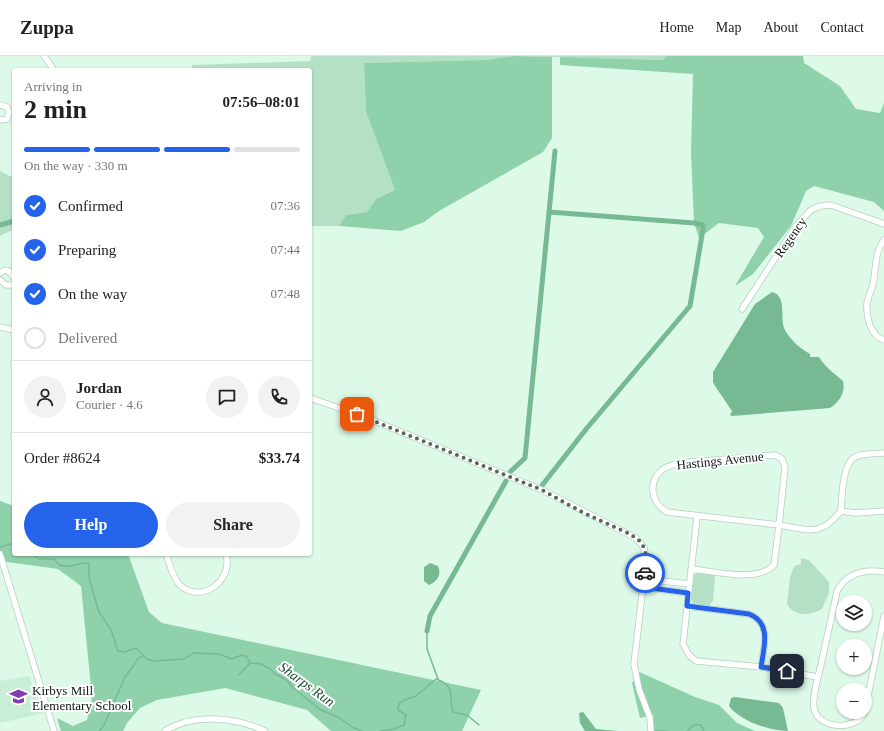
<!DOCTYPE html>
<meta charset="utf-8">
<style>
body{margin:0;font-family:"Times New Roman",serif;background:#f2f2f2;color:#222;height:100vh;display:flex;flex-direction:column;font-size:15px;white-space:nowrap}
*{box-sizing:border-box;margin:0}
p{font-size:13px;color:#767676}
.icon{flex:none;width:22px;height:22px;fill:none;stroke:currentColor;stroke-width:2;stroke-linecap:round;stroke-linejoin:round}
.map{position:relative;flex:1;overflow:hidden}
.sheet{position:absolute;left:12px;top:12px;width:300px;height:488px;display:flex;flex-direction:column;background:#fff;border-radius:4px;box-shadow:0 1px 3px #0004}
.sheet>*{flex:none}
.fabs{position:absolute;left:836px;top:539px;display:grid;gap:8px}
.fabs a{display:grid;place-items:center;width:36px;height:36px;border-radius:50%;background:#fff;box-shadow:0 1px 3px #0004;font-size:20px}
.pin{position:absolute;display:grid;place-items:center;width:34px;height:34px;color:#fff;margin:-17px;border-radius:8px;box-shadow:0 2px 6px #0006}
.courier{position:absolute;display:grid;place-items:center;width:40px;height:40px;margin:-20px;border:3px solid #2563eb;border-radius:50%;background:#fff;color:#222;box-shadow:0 1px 5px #0007}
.headline em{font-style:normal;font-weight:700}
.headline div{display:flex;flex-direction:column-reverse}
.headline{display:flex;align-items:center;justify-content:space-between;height:68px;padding:0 12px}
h1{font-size:26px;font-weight:700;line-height:30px}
.bar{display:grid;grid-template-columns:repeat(4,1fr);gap:6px 4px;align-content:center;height:48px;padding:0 12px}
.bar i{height:5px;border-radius:3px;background:#e0e0e0}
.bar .active{background:#2563eb}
.bar p{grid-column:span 4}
.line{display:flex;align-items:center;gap:10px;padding:0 12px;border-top:1px solid #e0e0e0}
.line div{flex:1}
.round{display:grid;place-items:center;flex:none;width:42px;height:42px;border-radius:21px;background:#f2f2f2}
ol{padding:0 12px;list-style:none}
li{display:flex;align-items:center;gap:12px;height:44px}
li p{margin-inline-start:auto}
li .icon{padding:4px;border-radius:50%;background:#2563eb;color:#fff;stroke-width:4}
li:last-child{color:#767676}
li i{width:22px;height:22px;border:2px solid #e0e0e0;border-radius:50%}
.primary-button{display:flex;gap:8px;margin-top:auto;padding:8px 12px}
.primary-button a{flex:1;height:46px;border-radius:24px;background:#2563eb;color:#fff;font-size:16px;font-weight:700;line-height:46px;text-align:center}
.primary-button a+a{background:#f2f2f2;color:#222}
header{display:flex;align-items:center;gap:24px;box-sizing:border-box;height:56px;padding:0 20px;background:#fff;border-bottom:1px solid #e0e0e0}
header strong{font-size:19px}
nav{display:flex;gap:22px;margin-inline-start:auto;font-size:14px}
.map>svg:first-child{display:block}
</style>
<header>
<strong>Zuppa</strong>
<nav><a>Home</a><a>Map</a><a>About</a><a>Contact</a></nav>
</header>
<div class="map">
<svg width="884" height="675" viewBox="0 0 884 675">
<rect width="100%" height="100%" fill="#ddfae8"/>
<path fill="#caedd7" d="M29,620l15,37 -44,10v-42z"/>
<path fill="#b4e1c6" d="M311,0h355l-3,4 -149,-4 -29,4 -121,3 2,49 29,78 -19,9 -9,13 -21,3 -7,11h-29v-156h-118v-5l118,-4z
M0,115l14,7v51l-14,7z
M801,502l8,2 20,22v11l-7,16c-11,6 -27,9 -35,-5l3,-27 4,-11 7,-2z
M699,516l14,2 2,3 -2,24 -4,5 -14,-1 -4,-5 3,-25z"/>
<path fill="#8ed1aa" d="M514,0l38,1v81l-9,14 -104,59 -15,11 -23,9 -62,-5 7,-11 21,-3 9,-13 19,-9 -29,-78 -2,-49 121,-3z
M666,0h137l1,7 36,23 16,23 24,4 4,-10v108l-10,-9 -60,-16 -8,5 -15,35 -38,48 -18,12 29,-49 -6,-9 -39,-5 -20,15 -5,-15 -3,-70 2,-79 -133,-9v-8l103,3z
M0,445l14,5v48h114l21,58 13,11 319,67 -19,41h-131l-24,-21 -82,-22 -68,12 -17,8 -13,15 -4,8h-62l-4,-13 16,8 14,-6 5,-23 -11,-111 -23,-17 -58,-8z
M635,614l60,27 24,8 18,18 18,8h-100l-5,-4 4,-12 -14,3 -8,-35 4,-5z"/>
<path fill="#76b993" d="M772,236c16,4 7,27 13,38 6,11 15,18 25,24v3h9c4,8 17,18 24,24 3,12 -5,22 -13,27l-98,8 -2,-1 2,-4 -17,-25 -2,-4v-10l42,-68z
M430,507l8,3c4,8 -1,16 -9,19l-5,-4v-14z
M735,641l44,6 4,5 5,23c-18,0 -48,-10 -59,-25l2,-8z
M583,656l13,17 22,2h-33l-5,-8 -1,-10z"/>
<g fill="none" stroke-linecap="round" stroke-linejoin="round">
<path stroke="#76b993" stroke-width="1.5" d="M0,491l14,-4
M32,498l7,5h15c3,2 3,5 6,6 10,5 20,-5 29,-1v14l10,34 12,18 7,21 6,1 12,-4 11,11 6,2 31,-2 9,-6 26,1 13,5 10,-4 5,2 3,6
M427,575v18l11,30
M250,607l11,1 8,4 6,6 12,6 6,8 28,22 17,7 14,10 10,4
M239,619l11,-12
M99,675l5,-6 21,-48 9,-12 4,-7 5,-2
M380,675l14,-2 10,-4 2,-10 -8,-5 1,-6 3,-3 14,-5 20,-17c21,7 12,17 17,33l14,3 12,10
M653,675h14
M687,675c4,-4 8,-8 14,-6l3,6"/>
<path stroke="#76b993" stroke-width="5" d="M0,169l14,-4
M510,416l15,-14 30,-307
M540,432l47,-60 103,-122 13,-77v-4l-9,-2 -145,-11
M427,575l3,-15 76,-135"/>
<defs>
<path id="minor" d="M44,0l10,14
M0,49l7,2 2,5 -2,7 -7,1
M884,184c-9,12 -8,25 -10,39 -1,8 -5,15 -7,24 -1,13 3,33 17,37
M0,217l5,-3 4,1 5,7
M0,224l6,5h8
M742,253l54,-83 15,-16 9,-4 11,-1 53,19
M0,271l14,3
M310,342l55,19 177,73 94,48 8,10 2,13 -12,103 5,25 11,29 1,13
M775,399l7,4 3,8 -6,58 -112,-13c-16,-9 -20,-31 -4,-43 5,-3 10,-4 15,-6z
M841,455c1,-14 1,-47 14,-54 8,-4 20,-3 29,-4
M697,461l-14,127 6,11 7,6 65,6 57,10
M0,498l54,177
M166,498c4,10 6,23 14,31 21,20 54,-5 46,-31
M691,513c22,2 67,14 83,-4l5,-40c30,5 41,12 62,-14l15,2 28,-2
M644,523l45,5
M643,531l45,6
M687,550l62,8c23,9 15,33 12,53
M865,655l19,-95
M865,656c-8,19 -47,18 -51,-4 -2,-13 4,-30 7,-43 5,-24 11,-49 16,-74 10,-18 28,-22 47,-19
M165,675c28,-18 70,-14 100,0"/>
</defs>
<use href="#minor" stroke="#b4d0bf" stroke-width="7"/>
<use href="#minor" stroke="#fff" stroke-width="5.5"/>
</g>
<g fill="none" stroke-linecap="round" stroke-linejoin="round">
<path stroke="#56675d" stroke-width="4" stroke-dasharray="0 7.2" d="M357,358l185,76 40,22 48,22 11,8 3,6 2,7 -1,18"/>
<path stroke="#2563eb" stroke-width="5" d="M645,517l-2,14 45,6 -1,13 62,8c23,9 15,33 12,53l26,4"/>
</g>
<defs>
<symbol id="school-bare" viewBox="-9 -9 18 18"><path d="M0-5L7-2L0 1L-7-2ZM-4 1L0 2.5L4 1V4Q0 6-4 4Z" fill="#813db1" stroke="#fefefe" stroke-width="2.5" paint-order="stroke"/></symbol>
</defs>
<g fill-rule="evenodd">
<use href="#school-bare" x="6" y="628" width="25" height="25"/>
</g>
<g text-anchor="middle" stroke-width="4" stroke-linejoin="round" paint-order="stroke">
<g font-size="13" fill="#0e1812" stroke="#fefefe">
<text transform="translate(790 181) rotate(-55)" y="5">Regency</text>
<text transform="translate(720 404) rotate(-6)" y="5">Hastings Avenue</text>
</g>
<g font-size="13" fill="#0e1812" stroke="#fefefe" text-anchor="start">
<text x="32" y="639">Kirbys Mill<tspan x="32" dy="15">Elementary School</tspan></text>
</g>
<g font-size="14" font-style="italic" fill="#184c32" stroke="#fefefe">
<text transform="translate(307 628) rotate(36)" y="5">Sharps Run</text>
</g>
</g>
</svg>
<div class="fabs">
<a><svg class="icon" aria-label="layers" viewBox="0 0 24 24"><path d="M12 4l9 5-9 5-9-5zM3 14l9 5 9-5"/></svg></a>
<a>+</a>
<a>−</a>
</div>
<div class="pin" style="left:357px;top:358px;background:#ea580c"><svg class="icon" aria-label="bag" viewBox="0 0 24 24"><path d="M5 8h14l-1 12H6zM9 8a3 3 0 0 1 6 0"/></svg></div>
<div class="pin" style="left:787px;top:615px;background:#1f2937"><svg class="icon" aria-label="home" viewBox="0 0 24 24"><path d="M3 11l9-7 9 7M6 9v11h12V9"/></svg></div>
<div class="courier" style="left:645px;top:517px"><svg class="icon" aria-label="car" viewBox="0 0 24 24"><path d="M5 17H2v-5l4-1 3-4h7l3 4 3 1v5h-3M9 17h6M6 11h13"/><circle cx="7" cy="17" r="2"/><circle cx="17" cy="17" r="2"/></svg></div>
<section class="sheet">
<div class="headline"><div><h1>2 min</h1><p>Arriving in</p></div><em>07:56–08:01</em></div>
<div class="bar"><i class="active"></i><i class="active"></i><i class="active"></i><i></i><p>On the way · 330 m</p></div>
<ol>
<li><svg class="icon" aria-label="check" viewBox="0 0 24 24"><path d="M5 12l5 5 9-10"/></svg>Confirmed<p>07:36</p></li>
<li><svg class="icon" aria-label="check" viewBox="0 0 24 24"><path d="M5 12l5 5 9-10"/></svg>Preparing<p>07:44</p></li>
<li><svg class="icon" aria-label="check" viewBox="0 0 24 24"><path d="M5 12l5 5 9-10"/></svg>On the way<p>07:48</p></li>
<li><i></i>Delivered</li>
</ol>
<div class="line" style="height:72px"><a class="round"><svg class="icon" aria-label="person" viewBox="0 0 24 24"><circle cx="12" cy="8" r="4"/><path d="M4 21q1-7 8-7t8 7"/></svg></a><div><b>Jordan</b><p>Courier · 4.6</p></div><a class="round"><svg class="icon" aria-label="chat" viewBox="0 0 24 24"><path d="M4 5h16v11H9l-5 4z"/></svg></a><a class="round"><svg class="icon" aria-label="phone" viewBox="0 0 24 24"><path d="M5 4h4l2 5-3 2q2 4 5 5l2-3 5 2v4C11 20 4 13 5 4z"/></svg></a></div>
<div class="line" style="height:52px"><div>Order #8624</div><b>$33.74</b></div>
<div class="primary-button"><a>Help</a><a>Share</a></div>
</section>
</div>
